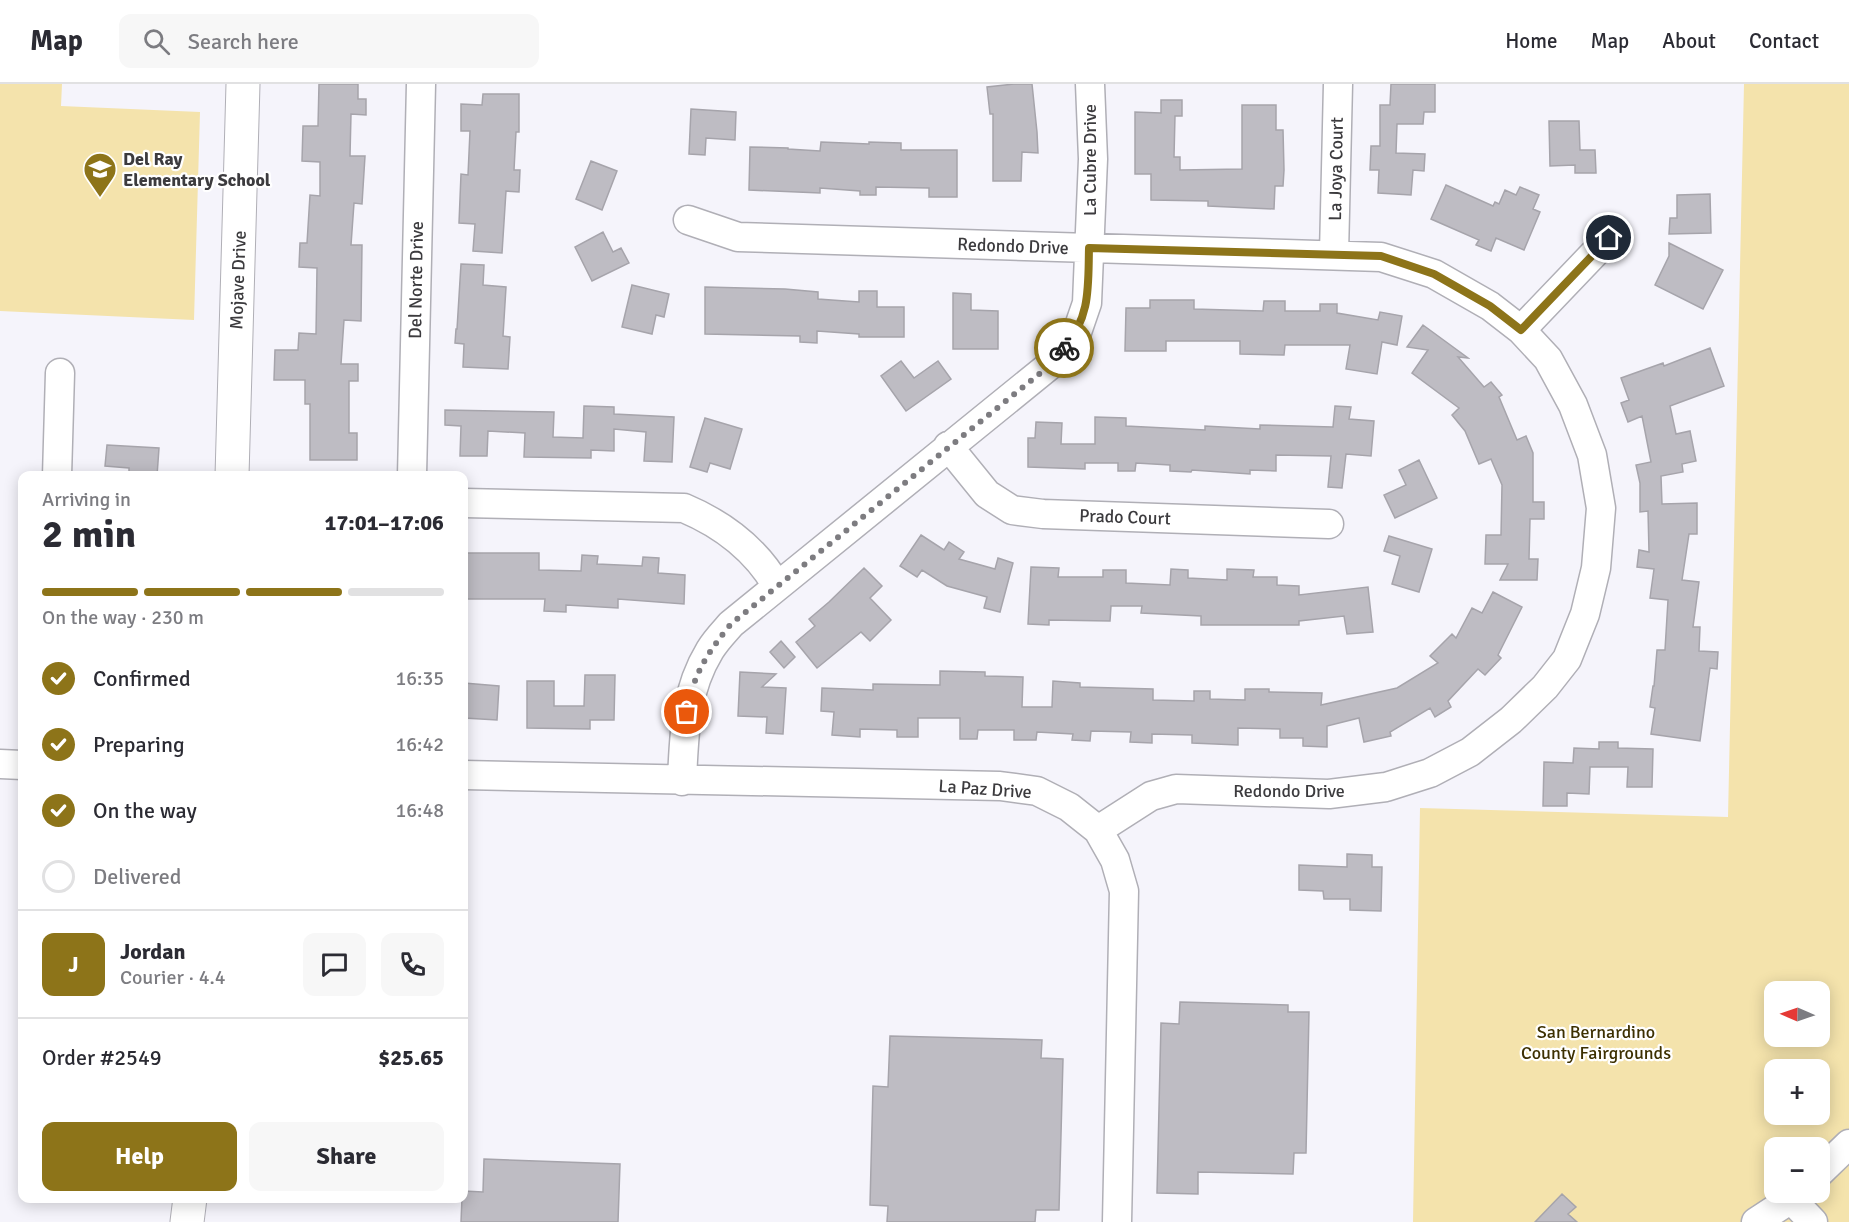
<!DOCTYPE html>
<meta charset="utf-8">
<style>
body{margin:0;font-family:Signika,sans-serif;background:#f7f7f7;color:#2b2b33;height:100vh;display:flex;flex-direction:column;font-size:22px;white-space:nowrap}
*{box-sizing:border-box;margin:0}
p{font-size:20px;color:#7c7c81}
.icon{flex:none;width:33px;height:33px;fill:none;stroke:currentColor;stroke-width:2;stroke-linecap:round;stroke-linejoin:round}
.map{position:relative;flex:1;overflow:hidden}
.panel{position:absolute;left:18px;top:387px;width:450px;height:732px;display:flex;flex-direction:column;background:#fff;border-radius:12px;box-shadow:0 3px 15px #0003}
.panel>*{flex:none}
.needle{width:39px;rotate:272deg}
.tools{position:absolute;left:1764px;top:897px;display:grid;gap:12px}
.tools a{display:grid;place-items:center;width:66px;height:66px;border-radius:12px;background:#fff;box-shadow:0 3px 15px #0003;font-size:30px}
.pin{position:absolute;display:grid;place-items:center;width:51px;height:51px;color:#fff;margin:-26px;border:3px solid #fff;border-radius:50%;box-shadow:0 2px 6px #0007}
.courier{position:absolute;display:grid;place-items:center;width:60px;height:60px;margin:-30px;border:4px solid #8d7419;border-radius:50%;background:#fff;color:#222;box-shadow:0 2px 8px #0007}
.overview em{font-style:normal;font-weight:700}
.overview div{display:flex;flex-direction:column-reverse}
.overview{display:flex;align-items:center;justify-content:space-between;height:102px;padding:0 24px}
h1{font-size:39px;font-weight:700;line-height:45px}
.bar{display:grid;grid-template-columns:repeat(4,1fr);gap:9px 6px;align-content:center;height:72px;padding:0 24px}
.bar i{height:8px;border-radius:4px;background:#e1e1e2}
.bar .selected{background:#8d7419}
.bar p{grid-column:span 4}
.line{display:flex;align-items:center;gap:15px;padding:0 24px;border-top:2px solid #e1e1e2}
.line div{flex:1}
.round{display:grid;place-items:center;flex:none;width:63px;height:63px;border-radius:12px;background:#f7f7f7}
ol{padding:0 24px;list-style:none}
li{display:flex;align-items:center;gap:18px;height:66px}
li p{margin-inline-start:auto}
li .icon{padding:6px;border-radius:50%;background:#8d7419;color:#fff;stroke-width:4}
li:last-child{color:#7c7c81}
li i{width:33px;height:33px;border:3px solid #e1e1e2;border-radius:50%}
.cta{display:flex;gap:12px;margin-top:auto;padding:12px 24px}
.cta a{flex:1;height:69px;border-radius:12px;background:#8d7419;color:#fff;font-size:24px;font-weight:700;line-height:69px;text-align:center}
.cta a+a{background:#f7f7f7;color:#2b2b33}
header{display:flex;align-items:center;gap:36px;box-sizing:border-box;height:84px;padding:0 30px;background:#fff;border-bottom:2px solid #e1e1e2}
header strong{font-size:28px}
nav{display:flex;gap:33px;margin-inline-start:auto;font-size:21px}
.search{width:420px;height:54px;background:#f7f7f7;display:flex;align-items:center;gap:15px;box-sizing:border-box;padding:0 21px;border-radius:12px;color:#7c7c81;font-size:22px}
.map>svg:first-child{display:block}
</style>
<header>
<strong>Map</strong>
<div class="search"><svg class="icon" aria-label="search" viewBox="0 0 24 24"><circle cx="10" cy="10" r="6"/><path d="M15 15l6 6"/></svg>Search here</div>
<nav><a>Home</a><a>Map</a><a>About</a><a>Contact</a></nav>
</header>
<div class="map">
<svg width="1849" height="1138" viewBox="0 0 1849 1138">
<rect width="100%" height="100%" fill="#f5f4fb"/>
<path fill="#f4e3ac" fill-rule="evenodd" d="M0,0h62l-1,22 139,6 -6,208 -194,-9z
M1744,0h105v1138h-436l7,-414 308,9zM1774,908h46v44h-46zM1774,986h46v44h-46zM1774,1064h46v44h-46z"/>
<path fill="#bebcc3" stroke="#a6a4ab" stroke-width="1.5" d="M319,0h39v15h8v16l-15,-1 -1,42h15l-3,48 -8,-1 -3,42h11l-1,76 -17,-1 -3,44h17v17h-9v52h8v27h-47v-56h-5v-24h-31l1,-30h23l1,-17 17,1 1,-66 -18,-1 1,-24h7l3,-48 10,1v-34l-18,-1 1,-35h15z
M1014,0h18l5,48 1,21 -16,-1 -1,29h-28v-67h-3l-3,-27z
M1391,0h44v28h-11l-1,12h-26l-1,29 29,1 -1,17 -11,-1 -2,25 -33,-2 1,-23h-9l1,-24h9v-41h10z
M483,10h36v38h-3l-2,38h6l-1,22 -13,-1 -4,62 -29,-2 2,-27 -16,-1 2,-49 7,1 2,-44h-9v-27l21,1z
M1161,16h21v16h-7l-1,41h6v13l62,-1v-64h34v25h7l1,40 -1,16h-8l-1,23 -66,-3v-5l-57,-1v-26h-16v-62l26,1z
M691,25l45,3 -1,28 -29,-2 -1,17 -16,-1z
M1549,37h30l1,29h15l1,23h-21v-8l-25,1z
M821,58l48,2v-2l32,1v7h56v47h-28v-9l-53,-1v8h-16v-4l-40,-3v5l-71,-3 1,-43 38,1v1l32,2z
M591,77l26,10 -15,39 -26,-11z
M1446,101l47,21 2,-4 4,2 6,-14 11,5 4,-8 19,8 -6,14 7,3 -16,38 -28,-12 -5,13 -15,-6 3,-5 -48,-21z
M1710,110l1,39 -42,1 1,-16h7v-23z
M603,148l10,20 8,-4 8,15 -37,18 -17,-34z
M1669,159l54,27 -20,39 -48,-24 14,-29z
M461,180l23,1 -1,20 23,2 -3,49 7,1 -2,32 -45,-2 1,-23 -9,-1 1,-14h1z
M632,201l37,9 -5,23 -8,-2 -4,19 -30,-7z
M705,203l80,2 33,3v7l41,3v-11h18v16h27v30h-45v-3l-42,-3v12l-17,-1v-6l-95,-2z
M953,209l18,1v16l27,1v38h-45z
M1150,216h44v9l69,2 1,-10h21v10h35v-7h17v9l41,7 2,-8 22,4 -5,29 -15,-3 -5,32 -31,-5 4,-24h-65l-1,10 -44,-1v-13h-74v10h-41l1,-43h24z
M1423,241l45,33 -10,-1 26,30 7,-5 11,13 -3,2 18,43 9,-4 7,17v49h11v17h-14l-1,40h9l-1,21h-37l8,-16h-23l1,-29h15l1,-50 -11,-26 -12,5 -14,-33 -13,-16 7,-7 -47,-35 16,-23 -21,-3z
M1710,264l14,38 -54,20 6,28 14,-3 6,30 -14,3 1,8 -22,4 1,28 35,-1v31h-8l-7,46 17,2 -6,45h7l-1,24 19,1 -1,17 -7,-1 -10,73 -49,-7 4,-26 -5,-1 3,-21h1l3,-36h8l3,-50 -18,-2 4,-29 -17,-2 2,-17 10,2 -1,-41 -8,1v-29l-4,-18 15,-3 -9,-46 -14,6 -7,-19 8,-3 -8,-22 42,-15 1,3z
M901,277l13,17 24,-17 13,18 -45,32 -25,-35z
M584,322l30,1v7l60,3 -2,45 -28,-1 2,-29 -32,-3v22l-23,-1v8l-67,-1 1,-24 -37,-2 -1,25h-27l1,-30 -16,-1v-15l109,2 -1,25 30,1z
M1335,322l16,1 -2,12 25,2 -3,35 -25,-2 -4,34 -14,-1 3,-31 -55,-1v16l-26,-1v4l-58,-4 -1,2 -21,-1v-6l-34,-2 -1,8h-17v-8h-33v6l-57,-2v-29h7l1,-16 26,1 -1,21h34v-27l31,1v8l79,4v-4l55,3v-4l73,2z
M705,334l37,11 -12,40 -20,-6 -3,9 -17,-5z
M107,361l52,3 -2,28h-28v-8l-24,-2z
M1419,376l18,38 -42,20 -11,-23 22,-10 -7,-15z
M921,451l23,15 5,-8 15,10 -5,7 36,10 3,-11 15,5 -13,49 -16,-4 3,-11 -40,-11 -25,-16 -5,7 -17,-11z
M1389,452l43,13 -13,43 -27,-8 8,-28 -16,-5z
M466,469h73v17l42,1 1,-16 16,1 -1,8 45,2 1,-9 16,1 -1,15 27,2 -1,29 -66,-5v9l-52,-3v7l-22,-1 1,-12h-79z
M1031,483l28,1 -1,9h45v-7h23v13l44,2 1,-16 17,1v8l39,2v-11l27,1 -1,7h24v8l22,1v9l69,-8 5,45 -26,2 -3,-18 -45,5v4h-98v-9l-60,-3 1,-7h-31l-1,15 -61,-1v5l-21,-1z
M864,484l18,18 -12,12 21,22 -21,21 -9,-9 -44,36 -21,-26 19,-16 -6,-7 20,-17z
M1493,508l29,15 -24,48 3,3 -16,17 -7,-6 -30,32 3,6 -16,10 -5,-9 -40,24 1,4 -27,6 -5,-24 -32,8v21l-24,-1v-8h-23v-9l-42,-1v17l-46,-2v-8l-40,-1v9l-22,-1 1,-10 -40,-1 -1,10 -18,-1 1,-6 -36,-2 -1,8h-22v-10h-36l-1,9h-17v-21h-42v19h-21v-7l-37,-1v8l-28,-2 2,-23 -13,-1 1,-23 51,2v-6l67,1v-14l45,1v4l38,1 -1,30h30l1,-26 27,2v4l73,2v11l41,1v-10h16v8l35,1v-11h24v3l53,1 -1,12 76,-17 41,-25 -8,-7 22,-22 4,4 16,-30 10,5z
M781,557l14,16 -11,11 -14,-16z
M740,588l36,2 -14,13 24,1 -3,46 -17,-1 1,-16 -29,-1z
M585,591h30l-1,45h-24v9l-63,-1v-47h27v25h30z
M464,599l35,3 -2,34 -33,-2z
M1599,658h19v6l35,1 -1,38h-25l1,-20h-38l-1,27 -22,-1v13h-24l1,-44 29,1 1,-15 25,1z
M1347,770l25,1v12h10l-1,44 -31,-1v-11h-26l-1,-8 -24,-1v-25l48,2z
M1180,918l108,3v7h21l-3,141h-12l-1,21 -95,-2v22l-41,-1 4,-170 18,1z
M890,952l152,4 -1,18 22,1 -4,151h-23l-1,12h-148l1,-16 -18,-1 3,-119 15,1z
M484,1075l136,5 -2,58h-157l1,-24h2v-7l19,1z
M1562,1110l14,13 -8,7 9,8h-42z"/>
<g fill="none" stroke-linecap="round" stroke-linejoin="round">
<defs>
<path id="minor" d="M688,136l50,17 643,20 53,17 56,32 31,24 27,29 25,46 19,50 9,53 -5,60 -11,46 -18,45 -22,28 -34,33 -41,32 -40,21 -44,14 -57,7 -153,-5 -25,7 -53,34
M1334,170l4,-170
M1521,246l88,-92
M948,362l39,48 25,16 31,4 286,10
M57,392l3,-103
M412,392l9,-392
M464,419l220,5c38,16 72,42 93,78
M0,680l22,1
M464,691l536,11 37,5 32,16 29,23 17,30 9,31 -7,331
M682,697c2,-48 3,-90 28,-131 6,-10 14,-18 21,-26l318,-258 27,-31 11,-32 6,-144 -3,-75
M1820,1088l29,-28
M1791,1115l22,23
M1756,1138l35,-23 7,-7"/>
<path id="major" d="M232,392l11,-392
M187,1138l3,-24"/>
</defs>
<use href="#minor" stroke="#b0afb6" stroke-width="31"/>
<use href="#major" stroke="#b0afb6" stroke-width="35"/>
<use href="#minor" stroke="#fff" stroke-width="28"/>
<use href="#major" stroke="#fff" stroke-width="33"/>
</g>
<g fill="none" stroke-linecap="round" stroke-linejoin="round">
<path stroke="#7d7c80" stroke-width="6" stroke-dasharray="0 10.8" d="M687,628c5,-36 21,-60 44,-88l318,-258 15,-18"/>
<path stroke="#8d7419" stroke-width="8" d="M1064,264c27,-31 24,-62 25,-100l292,8 53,18 56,32 31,24 88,-92"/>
</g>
<defs>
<symbol id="school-pin" viewBox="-11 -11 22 30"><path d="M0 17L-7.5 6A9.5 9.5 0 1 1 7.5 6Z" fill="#8d7419" stroke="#fff"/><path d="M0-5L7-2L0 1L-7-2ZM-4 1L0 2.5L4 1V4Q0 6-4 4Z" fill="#fff"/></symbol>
</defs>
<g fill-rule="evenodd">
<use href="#school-pin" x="81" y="66" width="38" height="52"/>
</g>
<g text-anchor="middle" stroke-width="4.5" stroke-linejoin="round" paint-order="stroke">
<g font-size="18" font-weight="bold" fill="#3c3b3e" stroke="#fff" text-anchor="start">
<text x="123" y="81">Del Ray<tspan x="123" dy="21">Elementary School</tspan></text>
</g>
<g font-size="18" fill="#3c3b3e" stroke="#fff">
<text transform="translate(1090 76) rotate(-90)" y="6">La Cubre Drive</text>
<text transform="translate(1336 85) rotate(-89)" y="6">La Joya Court</text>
<text transform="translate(1013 162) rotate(2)" y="6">Redondo Drive</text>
<text transform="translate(238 196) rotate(-88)" y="6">Mojave Drive</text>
<text transform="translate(416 196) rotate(-89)" y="6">Del Norte Drive</text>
<text transform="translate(1125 433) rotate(2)" y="6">Prado Court</text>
<text transform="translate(985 705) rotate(4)" y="6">La Paz Drive</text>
<text x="1289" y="713">Redondo Drive</text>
</g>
<g font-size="18" fill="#3d3001" stroke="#fff">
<text x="1596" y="954">San Bernardino<tspan x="1596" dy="21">County Fairgrounds</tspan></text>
</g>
</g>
</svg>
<div class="tools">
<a><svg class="needle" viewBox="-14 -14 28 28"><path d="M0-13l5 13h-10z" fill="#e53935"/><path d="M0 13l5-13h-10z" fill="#7c7c81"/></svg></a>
<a>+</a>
<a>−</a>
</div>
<div class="pin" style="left:687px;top:628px;background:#ea580c"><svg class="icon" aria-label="bag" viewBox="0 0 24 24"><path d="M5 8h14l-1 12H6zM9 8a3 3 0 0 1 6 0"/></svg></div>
<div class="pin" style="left:1609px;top:154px;background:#1f2937"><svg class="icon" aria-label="home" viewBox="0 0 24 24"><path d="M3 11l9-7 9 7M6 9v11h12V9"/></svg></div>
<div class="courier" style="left:1064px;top:264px"><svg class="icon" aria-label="bike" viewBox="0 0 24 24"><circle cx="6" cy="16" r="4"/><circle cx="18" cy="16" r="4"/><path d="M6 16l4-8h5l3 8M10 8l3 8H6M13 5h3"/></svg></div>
<section class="panel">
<div class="overview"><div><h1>2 min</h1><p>Arriving in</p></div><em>17:01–17:06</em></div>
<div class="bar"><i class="selected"></i><i class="selected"></i><i class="selected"></i><i></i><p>On the way · 230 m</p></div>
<ol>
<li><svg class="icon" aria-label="check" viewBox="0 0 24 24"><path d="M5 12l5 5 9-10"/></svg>Confirmed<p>16:35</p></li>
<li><svg class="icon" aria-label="check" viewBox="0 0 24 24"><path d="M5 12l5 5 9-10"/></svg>Preparing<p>16:42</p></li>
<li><svg class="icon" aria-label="check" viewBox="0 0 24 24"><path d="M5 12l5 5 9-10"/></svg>On the way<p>16:48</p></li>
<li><i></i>Delivered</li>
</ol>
<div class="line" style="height:108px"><b class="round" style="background:#8d7419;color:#fff">J</b><div><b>Jordan</b><p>Courier · 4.4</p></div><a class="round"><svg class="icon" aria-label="chat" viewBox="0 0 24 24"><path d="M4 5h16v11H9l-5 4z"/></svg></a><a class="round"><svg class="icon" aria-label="phone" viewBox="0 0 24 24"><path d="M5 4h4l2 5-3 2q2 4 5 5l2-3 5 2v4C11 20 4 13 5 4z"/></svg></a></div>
<div class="line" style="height:78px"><div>Order #2549</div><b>$25.65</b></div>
<div class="cta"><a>Help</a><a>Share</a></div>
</section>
</div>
